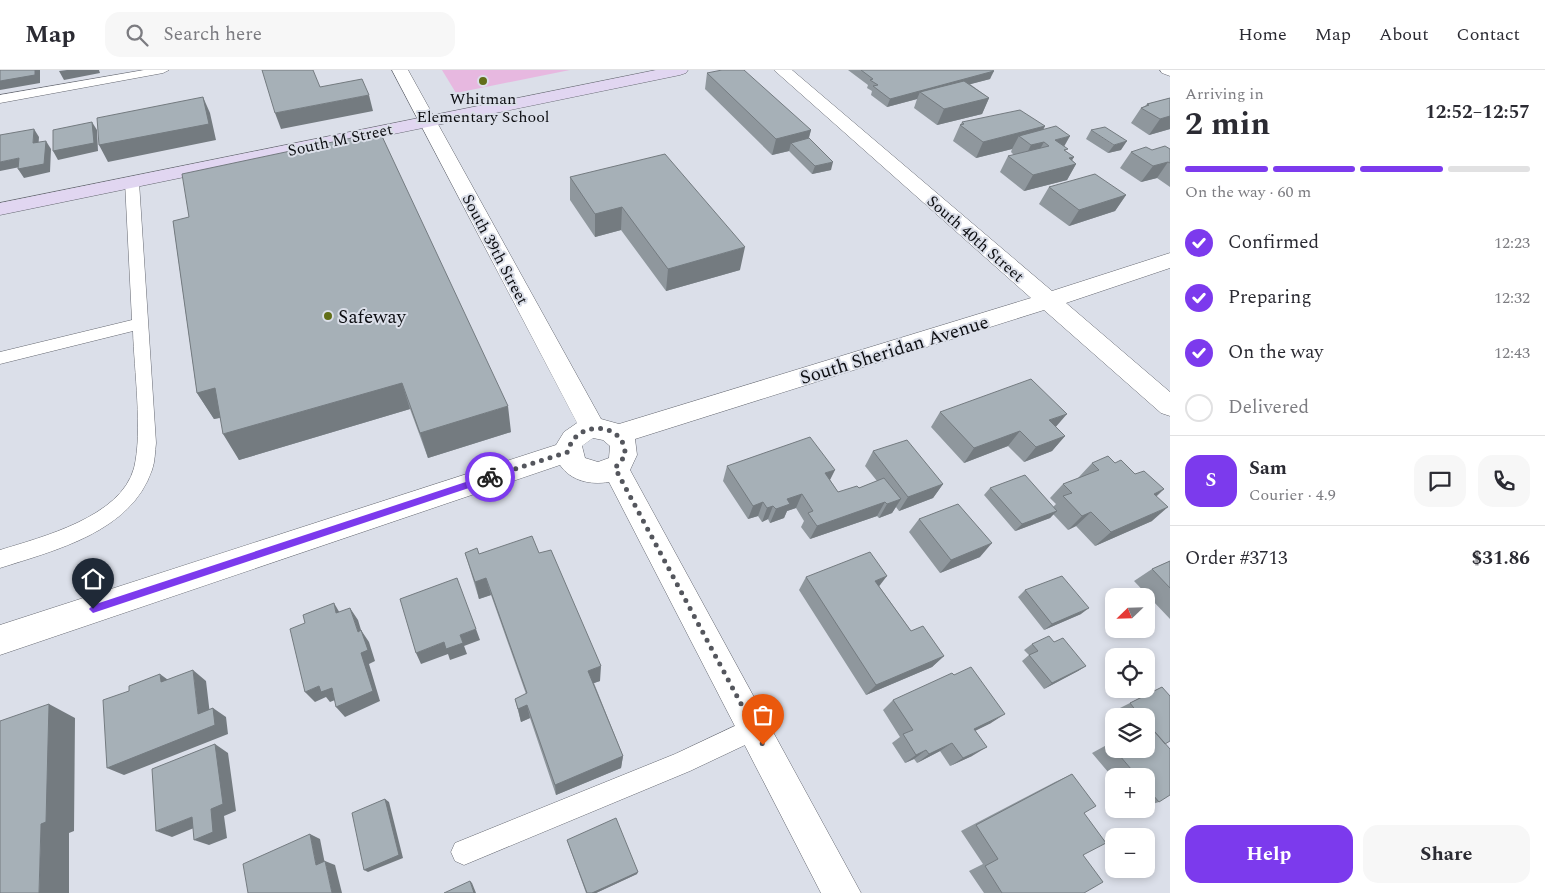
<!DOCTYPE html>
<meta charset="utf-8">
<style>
body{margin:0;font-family:Spectral,serif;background:#f7f7f7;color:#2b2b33;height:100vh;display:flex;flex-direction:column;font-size:19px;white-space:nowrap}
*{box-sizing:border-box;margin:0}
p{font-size:16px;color:#7c7c81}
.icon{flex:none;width:28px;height:28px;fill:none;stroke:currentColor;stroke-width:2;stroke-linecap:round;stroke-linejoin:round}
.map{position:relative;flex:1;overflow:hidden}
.sheet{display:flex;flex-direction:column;background:#fff;width:375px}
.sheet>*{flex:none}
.needle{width:32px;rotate:247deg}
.buttons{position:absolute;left:1105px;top:518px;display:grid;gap:10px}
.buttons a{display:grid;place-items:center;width:50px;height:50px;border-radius:10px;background:#fff;box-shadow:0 2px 8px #0003;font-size:25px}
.pin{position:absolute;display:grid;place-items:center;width:42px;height:42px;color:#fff;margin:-51px -21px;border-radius:50% 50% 50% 0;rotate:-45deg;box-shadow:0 0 5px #0007}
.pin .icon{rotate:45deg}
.courier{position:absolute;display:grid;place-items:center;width:50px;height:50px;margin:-25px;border:4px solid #7c3aed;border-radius:50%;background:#fff;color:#222;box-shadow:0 1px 6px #0007}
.headline em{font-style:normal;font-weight:700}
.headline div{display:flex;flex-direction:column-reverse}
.headline{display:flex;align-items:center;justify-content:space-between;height:85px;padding:0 15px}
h1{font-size:32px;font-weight:700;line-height:38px}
.bar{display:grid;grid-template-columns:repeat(4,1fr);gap:8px 5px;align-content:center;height:60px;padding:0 15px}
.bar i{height:6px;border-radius:4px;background:#e1e1e2}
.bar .active{background:#7c3aed}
.bar p{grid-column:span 4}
.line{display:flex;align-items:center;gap:12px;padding:0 15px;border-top:1px solid #e1e1e2}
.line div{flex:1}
.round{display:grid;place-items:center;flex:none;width:52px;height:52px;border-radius:15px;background:#f7f7f7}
ol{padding:0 15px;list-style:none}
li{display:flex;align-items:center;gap:15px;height:55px}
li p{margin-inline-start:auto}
li .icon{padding:5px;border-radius:50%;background:#7c3aed;color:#fff;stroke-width:4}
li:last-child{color:#7c7c81}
li i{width:28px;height:28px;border:2px solid #e1e1e2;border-radius:50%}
.action{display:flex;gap:10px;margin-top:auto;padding:10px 15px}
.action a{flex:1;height:58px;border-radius:15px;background:#7c3aed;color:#fff;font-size:20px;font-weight:700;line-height:58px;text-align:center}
.action a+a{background:#f7f7f7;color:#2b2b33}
header{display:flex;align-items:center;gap:30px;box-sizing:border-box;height:70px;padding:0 25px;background:#fff;border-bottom:1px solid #e1e1e2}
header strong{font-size:24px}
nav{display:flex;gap:28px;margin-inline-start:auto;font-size:18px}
.search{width:350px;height:45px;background:#f7f7f7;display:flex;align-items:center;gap:12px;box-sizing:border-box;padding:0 18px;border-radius:15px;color:#7c7c81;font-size:19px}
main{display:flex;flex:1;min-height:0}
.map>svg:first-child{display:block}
</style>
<header>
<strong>Map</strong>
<div class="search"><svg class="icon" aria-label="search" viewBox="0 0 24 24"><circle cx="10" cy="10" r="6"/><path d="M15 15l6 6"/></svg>Search here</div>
<nav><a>Home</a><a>Map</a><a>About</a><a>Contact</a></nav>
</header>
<main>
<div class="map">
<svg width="1170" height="823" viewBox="0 0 1170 823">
<rect width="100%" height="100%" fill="#dbdfe9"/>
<path fill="#e7b8e0" d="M442,0h128l-114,23z"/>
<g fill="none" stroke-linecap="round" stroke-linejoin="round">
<defs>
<path id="lane" d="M144,0h25l-6,3 -163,30v-8z
M132,108l7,4 17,261c-1,8 -1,19 -4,27 -21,62 -96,80 -152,98v-18c42,-13 121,-33 134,-82 9,-36 0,-99 -1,-137l-133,33v-12l132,-32 -7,-138z
M754,647l8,4 4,8 -4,8 -72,34 -226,94 -9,-4 -4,-9 4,-9 220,-89z"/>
<path id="street" d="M392,0h16l193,349 18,5 412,-126 -257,-228h18l260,221 118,-38v15l-104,35 104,89v24l-9,-3 -117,-103 -409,129 2,16 -7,15 231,423h-40l-212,-411c-19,3 -38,-1 -49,-17l-560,190v-30l556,-180 8,-13 13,-9zM593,368l10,2 7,6 -1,12 -11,4 -13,-4 -3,-12z
M1160,0h10v6l-8,-3z"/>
<path id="secondary" d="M656,0h32l-2,3 -6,2 -680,140v-12z"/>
</defs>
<use href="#lane" stroke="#656871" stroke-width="1"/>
<use href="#street" stroke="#656871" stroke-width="1"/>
<use href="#secondary" stroke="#656871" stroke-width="1"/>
<use href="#lane" fill="#fff" fill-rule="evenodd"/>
<use href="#street" fill="#fff" fill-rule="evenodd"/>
<use href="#secondary" fill="#e1d6f1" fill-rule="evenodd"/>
</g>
<path fill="#8f979d" d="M848,0h144l-2,9 -20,5 19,14 -7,16 -45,11 -23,-17 3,-9 -30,8 -16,-12 1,-4 -5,-3 1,-3z
M707,3l104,57 -2,8 22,32 -19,4 -23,-23 -17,4 -67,-66z
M1170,28v31l-21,6 -18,-12 10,-15 4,-2 2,-2z
M962,52l83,4 -2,4 21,17 2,5 8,5 -2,3 4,4 -9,16 -43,11 -24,-19 8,-16 6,-1 -3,-3 1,-3 -36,9 -23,-17 7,-16z
M1091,60l30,20 -13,3 -22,-14z
M1170,79v38l-13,-9 -16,4 -21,-14 11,-16z
M570,107l170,93 -74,21 -45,-61 -26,7 -25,-37z
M1049,117l77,8 -11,16 -46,15 -30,-22z
M173,151l338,211 -83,26 -18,-49 -171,51 -19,-42 -6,1 -17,-26z
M940,342l116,15 9,9 -13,15 -28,11 -16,-16 -44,17 -33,-36z
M873,381l70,33 -10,14 -34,13 -3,-4 -4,6 -13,5 -2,-2 -67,23 -9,-12 3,-6 -8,-13 -9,3 -3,7 -14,5 -2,-4 -6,3 -4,-6 -10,3 -25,-38 4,-15 103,14 8,12 21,-4 18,-7 -12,-15z
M1092,393h23l49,26 -7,7 -5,25 -57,25 -19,-20 -8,4 -15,-16 -3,4 -35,13 -31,-36 6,-7 63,19 3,-3 -6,-6 13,-14 16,-6h-1z
M919,449l61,38 -40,16 -31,-41z
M465,483l14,1 60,-1 61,128 -6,2 29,73 -2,12 -65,27 -26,-77 -9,4 -6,-23 11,-5 -35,-99 -12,4z
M1170,491v58l-36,-38 18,-12z
M806,507l73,9 32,45 33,25 -12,11 -66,28 -67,-105z
M1025,520l56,24 -37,16 -26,-33z
M1054,572l32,24 -8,5 -34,18 -22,-28 7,-6 -5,-5 8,-6z
M1162,617l3,57 -6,58 -13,4v-30h-32v3l-22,-26 22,-12v8h32v-33h-20l-6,-8z
M893,630l98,23 -16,8 -3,25 -22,10 -10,-15 -23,12 -3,-4 -9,4 -13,-20 8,-6 -17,-27z
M1072,704l12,39 -1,42 1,38h-100l-15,-22 14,-7 -22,-33 94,-49z
M567,770l70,34 -41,19h-10l-18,-50z"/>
<path fill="#747b80" d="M35,0h5v13l-40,7v-9z
M67,0h32l1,3 -36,7 -5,-9z
M994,1l-4,8 -64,17 -6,-4 -3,7 -30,8 3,-8z
M369,25l4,16 -92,18 -6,-16z
M203,27l7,16 6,27 -108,22 -9,-17z
M989,28l-7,16 -45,11 7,-16z
M1170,46v13l-21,6 11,-16z
M92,52l5,8 1,21 -40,9 -5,-9z
M1045,56l-9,16 -17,-6 -7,13 -36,9 7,-16z
M34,59l5,8 -1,15 -5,-9z
M811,60l-5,16 -15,-3 -2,8 -17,4 4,-16z
M1070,66l-9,16 -6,-12z
M46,71l5,8 -1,23 -26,6 -6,-9z
M1127,71l-6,9 -13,3 6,-8z
M1044,72l-9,16 -12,3 8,-16z
M1074,87l-6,9 8,-2 -9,16 -43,11 9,-16 36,-17z
M19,88l6,8 -25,5v-9z
M833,92l-2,8 -19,4 3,-8z
M1168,92l-11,16 -16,4 12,-16z
M1126,125l-11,16 -46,15 10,-16z
M622,137l-1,23 -26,7v-23z
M745,177l-5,23 -74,21 2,-22z
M402,313l8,26 -171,51 -16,-26z
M215,318l17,27 -18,4 -17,-26z
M508,336l3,26 -83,26 -8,-25z
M1067,344l-13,15 -5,-9z
M1020,361l-12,15 -44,17 10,-15z
M1065,366l-13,15 -28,11 12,-15z
M835,400l-7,14 -3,-11z
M943,414l-10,14 -34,13 9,-14z
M1164,419l-16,14 6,-9z
M802,424l-6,14 -9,3 -3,7 -14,5 6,-14 11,-10z
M901,429l-9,14 -13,5 8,-14z
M763,432l-5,14 -10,3 5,-13z
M885,432l-8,14 -67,23 7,-13z
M773,436l-5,13 -6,3 5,-14z
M1168,437l-16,14 -57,25 16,-14z
M1057,441l-7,7 -35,13 7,-7z
M1091,442l-15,14 -8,4 14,-14z
M992,473l-12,14 -40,16 11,-13z
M887,506l-10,13 -2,-8z
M486,508l5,17 -12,4 -4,-17z
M334,533l7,12 -5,-2z
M350,538l8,12 7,23 -7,-11z
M1089,538l-8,6 -37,16 8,-6z
M476,559l4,11 -16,6 -4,-11z
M361,560l8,12 6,19 -6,3 11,37 -35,16 -9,-10 25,-54z
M444,572l19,1 4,11 -17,6 -2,-6 -27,10 -5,-11z
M944,586l-12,11 -66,28 10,-10z
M601,596l-1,15 -12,4v-14z
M1086,596l-8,5 -34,18 8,-6z
M193,600l13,11 5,42 -13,-9z
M160,604l15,11 -14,-3z
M319,616l13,2 8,10 -10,4 -4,-5 -11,5 -10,-10z
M49,634l26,14 -1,113 -5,2v60h-30l2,-69z
M527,635l3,13 -9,4 -3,-13z
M213,638l13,9 2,17 -104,41 -17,-7z
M1005,644l-14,9 -31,15 14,-9z
M952,673l-12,8 -23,12 12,-9z
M215,674l13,9 8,58 -12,5 3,22 -18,7 -15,-5 17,-31z
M987,677l-15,9 -22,10 13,-8z
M926,680l-12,9 -9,4 11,-8z
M623,686l-2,12 -65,27 -1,-10z
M385,729l4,3 14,56 -35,14 -4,-2z
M192,747l14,6 -34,14 -16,-6z
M310,764l10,5 6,30 -10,-4z
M325,791l10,4 7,28h-10z
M638,802l-1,2 -41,19h-4z
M470,811l2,2 4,10h-2z"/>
<path fill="#a6b0b7" stroke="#747b80" d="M0,0h35v5l-35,6z
M262,0h51l7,17 42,-8 7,16 -94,18z
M722,0h22l67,60 -35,9 -69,-66z
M861,0h131l2,1 -104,28 -17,-13 5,-1 -8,-5 3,-1z
M964,11l25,17 -45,11 -24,-17z
M203,27l6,27 -110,21 -2,-27z
M1170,28v18l-10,3 -19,-11 8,-3 -2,-1z
M1020,40l25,16 -62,16 -23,-17 4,-1 -2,-2z
M92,52l2,21 -41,8v-21z
M1056,56l14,10 -15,4 13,9 -4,1 10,7 -5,1 7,6 -43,11 -25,-19 41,-10 -5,-4 -13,3 -12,-9z
M1105,57l22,14 -13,4 -23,-15z
M34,59l-1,14 13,-2 -2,23 -26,5 1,-11 -19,4v-27z
M380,62l128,274 -88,27 -18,-50 -179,51 -8,-46 -18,5 -24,-172 16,-4 -7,-43z
M809,68l24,24 -18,4 -24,-23z
M1165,76l5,3v14l-2,-1 -15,4 -22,-14 15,-5 6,3z
M665,84l80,93 -77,22 -46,-62 -27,7 -25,-37z
M1095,104l31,21 -47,15 -30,-23z
M1031,309l36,35 -18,6 16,16 -29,11 -16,-16 -46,17 -34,-36z
M810,367l25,33 -10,3 13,19 19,-6 2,2 25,-10 17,21 -14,5 -2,-2 -68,24 -9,-13 5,-2 -11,-17 -15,5 3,5 -14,5 -3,-3 -6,2 -4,-6 -10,4 -26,-40z
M907,370l36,44 -35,13 -35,-46z
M1108,386l7,7 6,-3 14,14 9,-3 20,18 -10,5 14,13 -57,25 -20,-20 -9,4 -19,-20 9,-3 -9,-9 36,-14 -7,-7z
M1025,405l32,36 -35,13 -32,-36z
M958,434l34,39 -41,17 -32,-41z
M532,466l7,17 12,-3 50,116 -13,5 35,85 -68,29 -28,-80 -9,4 -3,-10 12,-6 -41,-115 -11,4 -10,-29 12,-5 2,6z
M870,482l17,24 -12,5 36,50 12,-5 21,30 -68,29 -70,-108z
M1170,491v27l-18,-19z
M1062,506l27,32 -37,16 -27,-34z
M457,508l19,51 -16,6 3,8 -17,6 -2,-7 -28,11 -16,-54z
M334,533l2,10 14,-5 8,24 3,-2 7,20 -7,3 12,38 -37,16 -4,-19 -11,4 -2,-6 -14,6 -15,-63 15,-6 -2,-8z
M1049,566l5,6 9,-4 23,28 -34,17 -23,-28 9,-4 -6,-7z
M971,597l34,47 -31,15 13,18 -24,11 -11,-15 -23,11 -3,-4 -10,5 -13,-21 10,-4 -20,-30 59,-27 2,2z
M193,600l5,44 15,-6 2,17 -108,43 -4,-68 26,-9v-5l31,-12 1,8z
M1162,617l8,9v45l-5,3 -17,-20 -2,-1v-7h-6l-10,-13z
M49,634l-3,118 -5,2 -2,69h-39v-172z
M1148,654l22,25v46l-11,7 -13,-15v-11h-9l-23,-27h32v-24z
M1114,673v5l-4,-4z
M215,674l8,60 -12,5 2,23 -19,8 -2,-23 -36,14 -4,-62z
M1072,704l24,32 -12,7 22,30 -23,12 20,27 -19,11h-82l-17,-27 13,-7 -22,-34z
M385,729l14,56 -35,15 -12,-57z
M616,748l22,54 -46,21h-5l-20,-53z
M310,764l6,31 9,-4 7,32h-84l-5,-29z
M470,811l4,12h-30z"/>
<path fill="#7c3aed" d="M490,404l4,3 -1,3 -400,133 -4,-4 4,-4z"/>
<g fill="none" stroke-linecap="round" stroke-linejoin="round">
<path stroke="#54565d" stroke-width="5" stroke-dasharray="0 9" d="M490,407l78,-25c6,-33 59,-31 57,4l-10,12 148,277"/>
</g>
<g fill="#616e18" stroke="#dbdfe9" stroke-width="2">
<circle cx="483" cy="11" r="5"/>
<circle cx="328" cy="246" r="5"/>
</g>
<g text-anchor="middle" stroke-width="4" stroke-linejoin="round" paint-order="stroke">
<g font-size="16" fill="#0c0d11" stroke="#dbdfe9">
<text x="483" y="34">Whitman<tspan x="483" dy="18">Elementary School</tspan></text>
</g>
<g font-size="16" fill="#0c0d11" stroke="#dbdfe9">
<text transform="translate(340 69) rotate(-12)" y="6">South M Street</text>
<text transform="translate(976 168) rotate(41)" y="6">South 40th Street</text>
<text transform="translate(496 179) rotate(62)" y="6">South 39th Street</text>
</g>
<g font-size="19" fill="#0c0d11" stroke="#dbdfe9" text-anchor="start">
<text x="338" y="253">Safeway</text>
</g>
<g font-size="19" fill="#0c0d11" stroke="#dbdfe9">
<text transform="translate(894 279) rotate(-17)" y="7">South Sheridan Avenue</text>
</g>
</g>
</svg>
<div class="buttons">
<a><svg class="needle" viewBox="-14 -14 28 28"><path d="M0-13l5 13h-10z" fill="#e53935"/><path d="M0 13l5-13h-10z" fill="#7c7c81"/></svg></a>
<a><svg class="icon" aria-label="locate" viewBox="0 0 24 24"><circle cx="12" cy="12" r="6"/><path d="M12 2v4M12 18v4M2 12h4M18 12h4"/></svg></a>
<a><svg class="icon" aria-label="layers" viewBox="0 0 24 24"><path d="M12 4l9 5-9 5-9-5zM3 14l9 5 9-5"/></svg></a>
<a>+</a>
<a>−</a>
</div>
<div class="pin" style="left:763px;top:675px;background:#ea580c"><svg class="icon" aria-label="bag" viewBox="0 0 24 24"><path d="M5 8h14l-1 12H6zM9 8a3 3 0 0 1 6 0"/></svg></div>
<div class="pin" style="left:93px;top:539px;background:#1f2937"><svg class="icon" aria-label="home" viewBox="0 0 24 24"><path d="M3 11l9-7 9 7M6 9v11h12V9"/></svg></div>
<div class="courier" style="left:490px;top:407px"><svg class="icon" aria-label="bike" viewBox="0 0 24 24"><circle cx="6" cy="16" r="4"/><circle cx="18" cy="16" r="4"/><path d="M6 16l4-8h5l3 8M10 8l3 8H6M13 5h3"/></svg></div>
</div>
<section class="sheet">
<div class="headline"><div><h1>2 min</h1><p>Arriving in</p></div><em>12:52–12:57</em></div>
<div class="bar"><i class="active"></i><i class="active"></i><i class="active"></i><i></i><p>On the way · 60 m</p></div>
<ol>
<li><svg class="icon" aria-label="check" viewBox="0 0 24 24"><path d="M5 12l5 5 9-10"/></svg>Confirmed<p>12:23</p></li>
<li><svg class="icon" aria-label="check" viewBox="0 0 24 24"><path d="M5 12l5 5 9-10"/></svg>Preparing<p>12:32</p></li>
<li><svg class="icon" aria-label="check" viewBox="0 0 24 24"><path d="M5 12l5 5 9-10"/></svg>On the way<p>12:43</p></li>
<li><i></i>Delivered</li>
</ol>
<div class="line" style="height:90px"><b class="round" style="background:#7c3aed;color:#fff">S</b><div><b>Sam</b><p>Courier · 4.9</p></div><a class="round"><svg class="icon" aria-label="chat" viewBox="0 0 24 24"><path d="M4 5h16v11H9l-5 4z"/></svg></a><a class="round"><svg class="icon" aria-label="phone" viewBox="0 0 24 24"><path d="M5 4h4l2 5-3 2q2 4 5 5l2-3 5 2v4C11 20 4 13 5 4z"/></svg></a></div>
<div class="line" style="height:65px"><div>Order #3713</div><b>$31.86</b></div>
<div class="action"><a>Help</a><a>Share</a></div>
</section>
</main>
